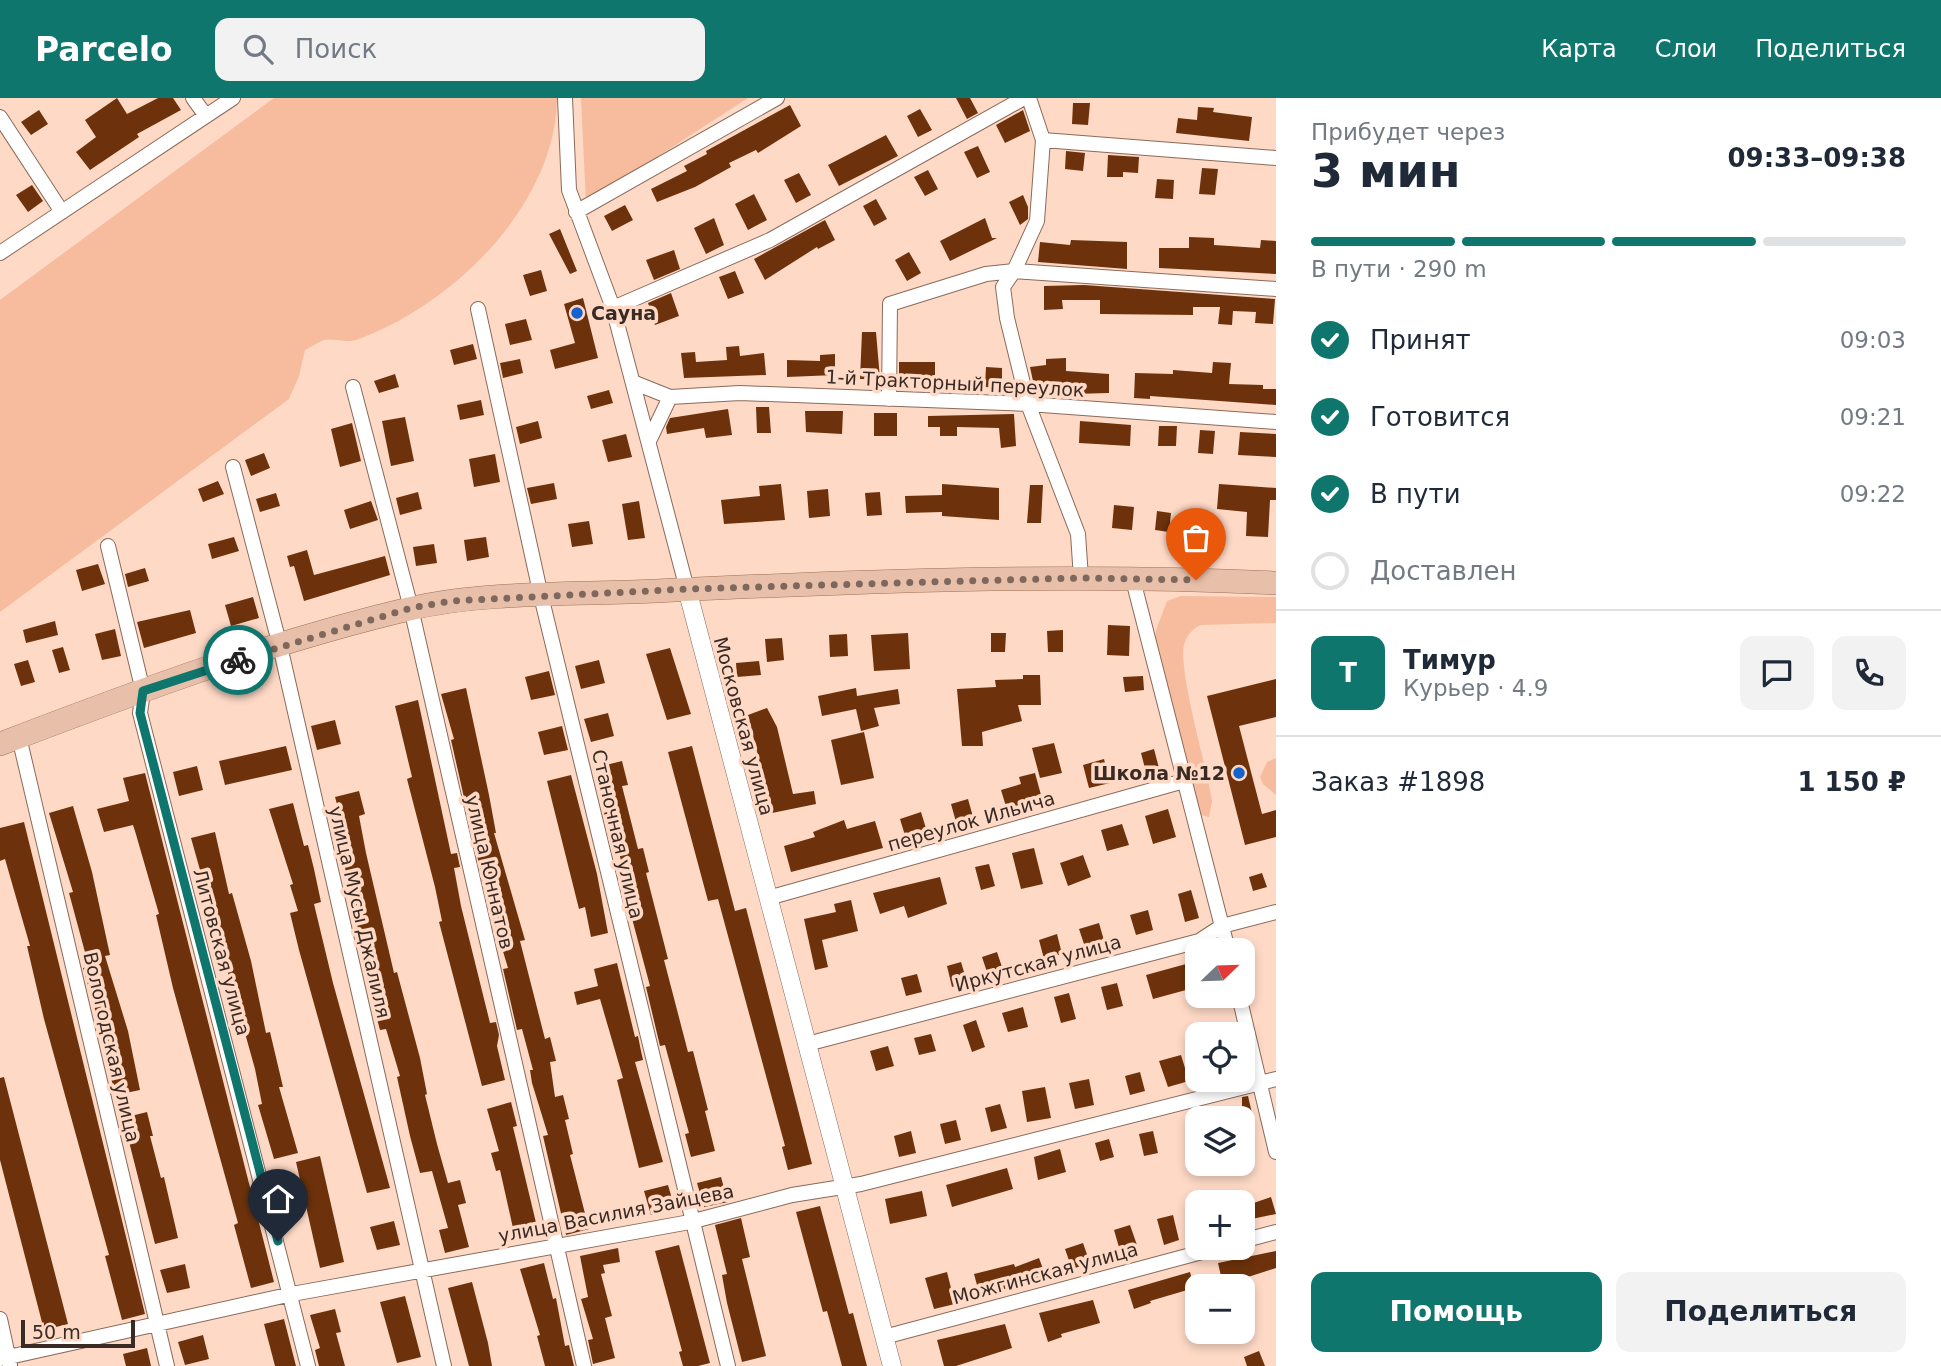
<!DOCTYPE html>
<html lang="ru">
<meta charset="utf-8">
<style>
body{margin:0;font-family:"DejaVu Sans",sans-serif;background:#f2f2f3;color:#1f2937;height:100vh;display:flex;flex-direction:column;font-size:26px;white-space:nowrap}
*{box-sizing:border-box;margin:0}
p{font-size:23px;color:#747a83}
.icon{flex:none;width:38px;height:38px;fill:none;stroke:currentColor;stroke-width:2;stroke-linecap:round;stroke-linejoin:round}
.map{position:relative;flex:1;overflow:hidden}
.details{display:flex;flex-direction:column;background:#fff;width:665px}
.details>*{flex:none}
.needle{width:46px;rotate:67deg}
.fabs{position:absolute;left:1185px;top:840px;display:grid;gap:14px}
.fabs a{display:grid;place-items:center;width:70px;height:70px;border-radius:14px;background:#fff;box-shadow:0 4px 10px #0003;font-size:35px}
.scale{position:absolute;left:21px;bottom:18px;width:114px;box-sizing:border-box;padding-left:7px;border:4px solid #392b24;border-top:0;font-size:19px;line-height:24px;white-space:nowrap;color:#392b24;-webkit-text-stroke:5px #fed9c6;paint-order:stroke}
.pin{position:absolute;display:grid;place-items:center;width:60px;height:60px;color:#fff;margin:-72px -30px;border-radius:50% 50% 50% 0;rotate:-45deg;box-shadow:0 0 7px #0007}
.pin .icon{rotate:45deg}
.courier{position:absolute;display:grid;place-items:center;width:70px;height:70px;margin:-35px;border:5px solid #0f766e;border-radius:50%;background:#fff;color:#222;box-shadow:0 2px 9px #0007}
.head em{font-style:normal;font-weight:700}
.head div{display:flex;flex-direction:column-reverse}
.head{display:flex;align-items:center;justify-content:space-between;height:119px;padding:0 35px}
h1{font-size:46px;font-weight:700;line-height:52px}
.bar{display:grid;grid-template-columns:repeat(4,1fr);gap:10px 7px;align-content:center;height:84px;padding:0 35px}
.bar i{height:9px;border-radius:5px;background:#e0e1e3}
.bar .selected{background:#0f766e}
.bar p{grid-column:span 4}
.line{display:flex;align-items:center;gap:18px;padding:0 35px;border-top:2px solid #e0e1e3}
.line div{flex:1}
.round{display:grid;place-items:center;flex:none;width:74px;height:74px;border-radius:14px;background:#f2f2f3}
ol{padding:0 35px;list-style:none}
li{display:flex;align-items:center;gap:21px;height:77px}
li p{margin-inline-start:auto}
li .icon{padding:7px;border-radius:50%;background:#0f766e;color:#fff;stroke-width:4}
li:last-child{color:#747a83}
li i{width:38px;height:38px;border:4px solid #e0e1e3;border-radius:50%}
.primary-button{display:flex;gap:14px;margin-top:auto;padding:14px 35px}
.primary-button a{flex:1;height:80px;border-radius:14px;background:#0f766e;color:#fff;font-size:28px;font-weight:700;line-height:80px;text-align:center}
.primary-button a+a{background:#f2f2f3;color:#1f2937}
header{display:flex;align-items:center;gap:42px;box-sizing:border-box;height:98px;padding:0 35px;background:#0f766e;color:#fff}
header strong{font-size:33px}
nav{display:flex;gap:38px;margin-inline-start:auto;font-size:24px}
.search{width:490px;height:63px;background:#f2f2f3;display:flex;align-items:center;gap:18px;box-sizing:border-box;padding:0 24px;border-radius:14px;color:#747a83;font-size:26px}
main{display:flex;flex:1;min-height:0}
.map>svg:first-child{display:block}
</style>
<header>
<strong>Parcelo</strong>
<div class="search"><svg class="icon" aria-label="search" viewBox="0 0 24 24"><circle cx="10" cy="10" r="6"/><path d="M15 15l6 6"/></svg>Поиск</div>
<nav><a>Карта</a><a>Слои</a><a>Поделиться</a></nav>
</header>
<main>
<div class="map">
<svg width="1276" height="1268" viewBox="0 0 1276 1268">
<rect width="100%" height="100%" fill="#fed9c6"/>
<path fill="#f6bc9d" d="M274,0h283c-1,107 -105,208 -201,242 -10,3 -22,-2 -32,0 -6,2 -13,7 -19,10l-6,26 -10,23 -289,213v-312z
M581,0h167l-162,105z
M1181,498l95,1v26l-75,2c-8,3 -15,11 -17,20 -6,26 23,122 28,156l-3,16 -8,-2 -15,-35 -16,-84 -15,-50 1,-16 11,-29z
M1276,660v37l-13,-11 -3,-7 7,-15z"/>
<path fill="#6d320b" d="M117,0l10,16 31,-16h15l8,12 -44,24 2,3 -49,33 -14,-18 20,-15 -11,-17z
M956,0h14l8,15 -11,6z
M1073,5h17l-2,22 -16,-1z
M790,7l11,21 -43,27 -2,-3 -27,13 2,4 -36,20 -38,15 -6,-13 36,-18 -3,-5 23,-12 -1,-3z
M1198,9l16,1 -1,4 39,5 -3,24 -73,-8 2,-15 19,2z
M920,11l12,21 -14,7 -11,-21z
M39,12l9,14 -17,11 -10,-13z
M1023,12l7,21 -25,12 -9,-18z
M886,37l12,21 -59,30 -11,-21z
M978,48l12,26 -13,6 -13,-26z
M1066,53l19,2 -2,18 -18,-2z
M1108,57l31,2 -1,16 -15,-1v5h-16z
M1202,70l16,1 -3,26 -16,-1z
M928,72l10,19 -13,7 -11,-19z
M799,75l12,22 -15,8 -12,-23z
M1157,81l17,1 -1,19 -18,-1z
M32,87l11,16 -15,11 -12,-17z
M754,96l13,26 -19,10 -13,-26z
M1023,97l5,12v12l-8,6 -11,-23z
M876,101l11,20 -13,7 -11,-20z
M625,107l8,15 -21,11 -8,-15z
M714,120l10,27 -18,9 -12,-26z
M985,120l7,20h5l-47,23 -10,-20z
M825,122l10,20 -17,9 -1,-2 -52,33 -11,-21z
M560,131l17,42 -7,3 -21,-40z
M1189,139l25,1v7l46,3 1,-8 15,1v33l-117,-6v-20h30z
M1071,142l56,2v27l-89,-7 2,-20 30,3z
M674,152l6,19 -26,11 -8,-20z
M909,154l12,21 -14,8 -12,-21z
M541,172l6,21 -17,5 -7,-21z
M735,173l9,22 -16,6 -9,-22z
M1084,187l191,14 -2,25 -18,-1 1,-11 -23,-1 -1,14 -14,-1 2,-17h-27v8l-93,-1v-14h-38l1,9 -19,1v-24z
M671,195l8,23 -24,9 -7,-22z
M583,200l15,60 -43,11 -5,-19 25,-7 -11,-39z
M526,221l6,21 -22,5 -5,-21z
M862,234h14l4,47h-20z
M473,246l4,15 -23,6 -4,-15z
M739,248l1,10 24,-3 2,22 -82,3 -3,-25 14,-1 1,10 31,-2 -1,-13z
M835,256v21l-48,2v-17l33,1v-6z
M1066,260v13l43,3v19l-73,2 -6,-28 16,-2v-6z
M520,261l3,14 -20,5 -3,-15z
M899,264h36v19l-36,-1z
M1213,264l18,1 -2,21 34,1v4h13v16l-126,-9v3l-16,-1 1,-25 38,1v-4l39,3z
M986,269l16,1v20l-17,-1z
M395,276l4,13 -20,6 -5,-12z
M609,292l4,13 -22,6 -4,-13z
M481,302l3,15 -24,5 -3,-15z
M756,309h13l2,26h-14z
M728,311l4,26 -26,3 -2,-10 -37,6 -1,-7 4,-9z
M805,313h38l-1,23 -36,-2z
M874,315h23v23h-23z
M1014,316l2,32 -15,2 -2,-20 -42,-1v9h-17v-9h-12v-11z
M405,319l9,44 -23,5 -9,-45z
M538,323l4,17 -22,6 -4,-17z
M1080,323l51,4 -1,21 -51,-3z
M352,325l9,38 -21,6 -9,-38z
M1159,328h18l-1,20h-18z
M1200,332l15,1 -2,23 -15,-1z
M1240,334l36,2v23l-38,-2z
M626,336l6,23 -24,5 -6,-22z
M264,355l6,15 -19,8 -6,-16z
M495,356l5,28 -26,5 -5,-28z
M218,383l6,13 -21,8 -5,-13z
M554,385l3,16 -26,5 -4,-16z
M781,386l4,36 -61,4 -3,-24 39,-4 -1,-10z
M942,386l57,4v32l-57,-4v-4l-36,1 -1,-17 37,-1z
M1219,386l57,4v12h-6l-2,37 -22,-1 1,-24 -30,-3z
M1030,387h13l-2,38h-14z
M828,391l2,27 -21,2 -2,-27z
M418,394l4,17 -22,6 -4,-17z
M880,394l2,23 -15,1 -2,-23z
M276,395l4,13 -20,6 -4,-13z
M371,403l7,19 -28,9 -6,-19z
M639,403l6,37 -17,2 -6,-36z
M1114,407l20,2 -2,23 -20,-2z
M1157,413l14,2 -2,19 -14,-2z
M589,423l4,23 -21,3 -4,-23z
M234,439l5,14 -27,8 -4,-15z
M486,439l3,20 -22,4 -3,-21z
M434,446l3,19 -21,3 -3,-19z
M307,452l7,25 71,-19 5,19 -86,26 -10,-35 -4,1 -3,-11z
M98,466l7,20 -23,7 -6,-21z
M145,470l4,13 -21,6 -3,-13z
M253,499l6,21 -28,8 -6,-21z
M190,512l6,23 -52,15 -7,-26z
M55,523l3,14 -32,8 -3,-13z
M1108,527l22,1 -1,30 -22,-1z
M115,531l6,27 -19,4 -7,-26z
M1063,532v22h-15l-1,-21z
M908,535l2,36 -36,2 -3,-36z
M991,535h15l-1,19h-14z
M847,536l1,22 -18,1 -1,-22z
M782,540l2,22 -17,2 -2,-23z
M63,549l7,23 -11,3 -7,-23z
M670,550l21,66 -24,6 -21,-66z
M28,562l7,22 -14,4 -7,-22z
M599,562l6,23 -24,6 -6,-23z
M759,563l2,14 -24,2 -1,-14z
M549,573l6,24 -24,5 -6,-23z
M1023,577h17l1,30h-23l4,16 -40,11 1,14h-21l-5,-57 39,-2 -1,-7 28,-1z
M1143,578l1,14 -19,2 -2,-15z
M1276,581v38l-37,9 23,88 14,-4v27l-31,8 -38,-149z
M466,590l23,107 7,38h-2l31,107 -5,1 25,98 5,-2 6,24 -6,1 5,35 8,-2 6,24 -4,1 8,34 -3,1 19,74 -23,6 -23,-99 5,-1 -16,-52 -2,-13h3l-11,-41 -5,1 -14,-61 5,-1 -22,-73 -35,-155 3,-1 -13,-45z
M856,590l1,8 41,-7 2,15 -26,4 5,18 -18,5 -5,-22 -34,7 -4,-20z
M418,602l33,154 6,-1 3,14 -6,1 7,38 29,117 6,-1 3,13 -2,11 8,34 -23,6 -43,-164 3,-1 -7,-34 -28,-108 5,-2 -17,-71z
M767,610l10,19 16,67 21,-3 2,13 -44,9 -24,-98z
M608,615l6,23 -23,6 -7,-23z
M335,622l6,24 -24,6 -6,-24z
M562,628l6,24 -24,5 -6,-23z
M864,634l10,46 -33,7 -10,-45z
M1054,645l8,30 -22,5 -8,-30z
M286,648l6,24 -67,15 -6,-24z
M692,648l43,165 11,-3 66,256 -24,6 -6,-23 3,-1 -67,-247 -10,2 -40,-149z
M1154,651l6,23 -13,4 -6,-23z
M1104,661l6,24 -21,5 -6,-23z
M622,663l6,24 -6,1 16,63 5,-1 6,24 -3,1 22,86 -4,1 24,92 5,-1 15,59 -3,1 10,40 -24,6 -6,-23 4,-1 -24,-88 -5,1 -14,-59 4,-1 -24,-90 5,-1 -17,-59 -4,1 -6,-24 6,-2 -12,-44z
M197,668l6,24 -24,6 -6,-24z
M145,675l129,509 -23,6 -17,-63 4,-2 -65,-235 -17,-73 3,-1 -24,-83 -2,-6 -29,7 -7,-23 32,-8 -6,-23z
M1035,675l6,22 -18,6 -1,8 -14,4 -7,-23 20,-6 -2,-7z
M571,677l26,99 11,59 -17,4 -6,-30 -6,2 -32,-128z
M359,693l6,23 -6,2 7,37 28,120 3,-1 23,86 7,36 -2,1 12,49 11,39 12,-3 6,23 -8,2 11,42 -24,6 -6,-23 9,-2 -16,-57 -12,2 -10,-37 -13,-59 3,-1 -14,-47 -6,1 -5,-19 6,-2 -21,-71 -22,-103 7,-2 -10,-36z
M968,701l7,25 -17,5 -7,-25z
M293,705l11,43 4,-1 6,24 7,33 -7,2 19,79 57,205 -23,5 -68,-243 -9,-37 8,-2 -8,-26 3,-1 -24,-75z
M73,708l19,66 18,83 -5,1 23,75 12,59 -24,5 -7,-23 4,-1 -30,-103 6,-1 -20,-74 4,-1 -24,-79z
M1168,711l8,28 -23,7 -8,-28z
M921,714l7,23 -21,7 -7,-23z
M844,722l3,9 28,-8 8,27 -92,24 -7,-26 31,-9 -2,-5z
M24,724l121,492 -23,6 -17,-64 4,-1 -65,-236 -17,-73h3l-25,-87 -5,2v-33z
M1122,726l7,21 -22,6 -6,-21z
M215,734l14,62 3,-1 19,68 15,72 4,-1 13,55h-4l19,66 -24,6 -16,-54 4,-1 -7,-35 -12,-43 -4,1 -6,-23 4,-1 -40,-132 3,-1 -9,-32z
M1034,750l9,36 -22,5 -9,-36z
M1083,757l8,22 -23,9 -8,-23z
M989,766l6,22 -14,4 -6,-23z
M1262,775l5,14 -14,4 -4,-14z
M940,779l7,27 -39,14 -4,-12 -24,8 -7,-21z
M1191,792l8,28 -14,4 -7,-28z
M851,802l7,31 -36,9 6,27 -13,3 -11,-51 32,-7 -2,-8z
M1148,812l5,20 -17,5 -6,-20z
M1099,825l6,21 -19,6 -7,-21z
M1057,836l5,20 -18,5 -5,-19z
M997,854l6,18 -15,5 -6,-18z
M1197,863v26l-44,12 -7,-24z
M961,864l6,20 -15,5 -5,-21z
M617,865l18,74 3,-1 3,15 2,9 -8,2 28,100 -24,6 -22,-88 6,-2 -23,-79 -23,6 -3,-13 24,-6 -4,-17z
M917,876l5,18 -16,4 -5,-18z
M1117,885l6,23 -16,4 -6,-23z
M1069,895l7,26 -15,4 -7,-26z
M1023,909l5,20 -20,5 -6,-19z
M976,922l9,27 -13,5 -9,-27z
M931,936l5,17 -17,4 -5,-17z
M888,948l6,20 -18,5 -6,-20z
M1181,957l8,26 -21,6 -9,-26z
M1140,974l5,19 -15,4 -5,-19z
M4,979l64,247 -24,6 -44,-170v-82z
M1089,981l5,26 -19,4 -6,-26z
M1045,989l6,31 -24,4 -5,-31z
M1248,998l7,30 -13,3v-32z
M511,1004l6,24 -4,1 25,104 -23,6 -15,-67 -4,1 -5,-18 8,-2 -12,-42z
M1000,1006l7,24 -16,4 -6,-24z
M147,1014l6,24h-3l11,42 3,-1 14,61 -23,6 -32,-126z
M956,1022l5,20 -16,4 -5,-20z
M911,1033l5,22 -17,4 -5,-21z
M1153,1033l5,22 -14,3 -5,-22z
M1109,1041l5,18 -14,4 -5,-18z
M1060,1051l6,23 -28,8 -4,-23z
M320,1058l24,106 -24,6 -24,-106z
M1007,1070l6,21 -61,18 -6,-22z
M721,1079l7,25 -24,5 -7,-24z
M668,1087l7,24 -24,6 -7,-24z
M922,1093l5,25 -37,8 -5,-25z
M1271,1099l5,17 -34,7v-14z
M820,1108l29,108 4,-1 14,53h-25l-15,-55 -4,1 -27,-100z
M1173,1117l6,25 -15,5 -7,-26z
M741,1120l9,39 -8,2 24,97 -24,6 -15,-59 -5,-28 5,-1 -12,-49z
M394,1123l6,24 -23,5 -7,-23z
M1130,1127l8,23 -17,6 -7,-24z
M1083,1145l7,20 -18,6 -7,-20z
M679,1147l31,118 -12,3h-15l-4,-14 3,-1 -27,-100z
M618,1150l2,14 -17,3 2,8 -4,1 11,42 -7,2 10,40 -22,6 -5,-24 5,-1 -12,-40 7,-2 -8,-41z
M1276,1153v17l-53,17 -5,-22z
M1039,1160l7,19 -66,19 -6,-22 40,-10 1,3z
M544,1165l9,36 3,-1 9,48 4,-1 5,21h-29l-8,-30 3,-1 -20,-66z
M185,1166l5,24 -23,5 -7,-23z
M947,1174l8,32 -21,5 -9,-31z
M1190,1174l4,16 -44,13 1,2 -17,6 -6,-19z
M472,1184l16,61 4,23h-23l-21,-78z
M405,1198l16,61 -24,6 -17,-61z
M1093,1202l7,23 -39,11 1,3 -14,5 -9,-29z
M335,1211l6,23 -5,1 9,33h-26l-4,-16 5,-2 -10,-33z
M284,1221l12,47h-21l-11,-42z
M1005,1226l7,24 -56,18h-12l-7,-26z
M203,1237l6,24 -24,6 -7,-23z
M147,1250l4,18h-25l-3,-12z
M1259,1253l6,15h-18l-3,-9z"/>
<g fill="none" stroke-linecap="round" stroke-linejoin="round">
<defs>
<path id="minor" d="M193,0l13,18
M565,0l4,92 44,118 74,281
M1029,0l14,42 -6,81 -23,50 -11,16 4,31 21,86 50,130 3,44
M0,19l62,95
M1043,42l233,18
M576,114l201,-114
M0,155l233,-155
M613,210l157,-68 254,-142
M478,211l63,287 187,770
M635,285l35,14 70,-4 288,11 248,18
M353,289l58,221 173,758
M889,301l1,-95 96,-30 28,-3 262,18
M649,343l21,-44
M233,369l47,179 164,720
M108,448l35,145 -3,22 168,653
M1133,482l95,370
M19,639l148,629
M768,800l416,-117
M1239,898l37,156
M807,946l392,-103 23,-15 54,-14
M1242,1143l34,-9
M0,1221l10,46
M884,1239l333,-89
M0,1261l292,-65 398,-72 102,-27 69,-11 415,-105"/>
<path id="tertiary" d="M687,491l205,777"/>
<path id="primary" d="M0,646c133,-51 270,-102 409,-135 73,-18 171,-14 247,-18 206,-10 414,-18 620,-8"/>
</defs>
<use href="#minor" stroke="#8a6a59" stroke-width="16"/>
<use href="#tertiary" stroke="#8a6a59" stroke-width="19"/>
<use href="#primary" stroke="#a17055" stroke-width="24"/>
<use href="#minor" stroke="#fff" stroke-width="14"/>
<use href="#tertiary" stroke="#fff" stroke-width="18"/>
<use href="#primary" stroke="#e8bfa9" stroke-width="23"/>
</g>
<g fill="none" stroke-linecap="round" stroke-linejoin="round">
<path stroke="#7e685d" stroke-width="7" stroke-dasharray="0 12.6" d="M238,562l173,-52 41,-7 235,-12 242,-7 152,-4 115,2"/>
<path stroke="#0f766e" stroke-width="9" d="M238,562l-95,31 -3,22 138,528"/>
</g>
<g fill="#1562cc" stroke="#fed9c6" stroke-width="2.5">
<circle cx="577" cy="215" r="7"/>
<circle cx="1239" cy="675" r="7"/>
</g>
<g text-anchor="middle" stroke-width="7" stroke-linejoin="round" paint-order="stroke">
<g font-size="19" font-weight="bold" fill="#392b24" stroke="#fed9c6" text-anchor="start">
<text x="591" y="222">Сауна</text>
<text x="1225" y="682" text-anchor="end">Школа №12</text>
</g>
<g font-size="19" fill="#392b24" stroke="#fed9c6">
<text transform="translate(955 285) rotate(3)" y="7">1-й Тракторный переулок</text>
<text transform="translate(744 628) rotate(75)" y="7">Московская улица</text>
<text transform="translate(971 723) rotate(-16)" y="7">переулок Ильича</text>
<text transform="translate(618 736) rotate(77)" y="7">Станочная улица</text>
<text transform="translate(490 774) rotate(77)" y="7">улица Юннатов</text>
<text transform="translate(360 814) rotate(77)" y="7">улица Мусы Джалиля</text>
<text transform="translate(222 854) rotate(75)" y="7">Литовская улица</text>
<text transform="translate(1038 865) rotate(-15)" y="7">Иркутская улица</text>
<text transform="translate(112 949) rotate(77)" y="7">Вологодская улица</text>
<text transform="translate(616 1115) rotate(-11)" y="7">улица Василия Зайцева</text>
<text transform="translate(1045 1175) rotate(-15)" y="7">Можгинская улица</text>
</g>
</g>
</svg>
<div class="fabs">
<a><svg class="needle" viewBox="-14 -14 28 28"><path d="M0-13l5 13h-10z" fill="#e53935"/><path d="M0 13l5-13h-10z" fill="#747a83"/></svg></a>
<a><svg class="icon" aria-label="locate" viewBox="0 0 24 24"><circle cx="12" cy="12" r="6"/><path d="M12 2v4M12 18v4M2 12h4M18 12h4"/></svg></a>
<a><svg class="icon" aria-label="layers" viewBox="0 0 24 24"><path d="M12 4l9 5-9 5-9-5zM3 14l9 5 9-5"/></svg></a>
<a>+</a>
<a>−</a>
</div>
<div class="scale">50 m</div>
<div class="pin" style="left:1196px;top:482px;background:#ea580c"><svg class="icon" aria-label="bag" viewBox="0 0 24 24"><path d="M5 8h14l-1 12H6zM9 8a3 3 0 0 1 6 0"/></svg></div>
<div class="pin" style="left:278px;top:1143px;background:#1f2937"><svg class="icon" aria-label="home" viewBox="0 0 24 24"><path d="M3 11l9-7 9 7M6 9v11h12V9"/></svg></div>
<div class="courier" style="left:238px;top:562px"><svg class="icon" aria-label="bike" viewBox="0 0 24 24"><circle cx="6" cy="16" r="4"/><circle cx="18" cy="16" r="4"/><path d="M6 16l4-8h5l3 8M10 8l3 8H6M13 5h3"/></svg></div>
</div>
<section class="details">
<div class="head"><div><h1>3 мин</h1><p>Прибудет через</p></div><em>09:33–09:38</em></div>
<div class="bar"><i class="selected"></i><i class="selected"></i><i class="selected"></i><i></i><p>В пути · 290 m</p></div>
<ol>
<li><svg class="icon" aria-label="check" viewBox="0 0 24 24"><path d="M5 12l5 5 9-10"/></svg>Принят<p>09:03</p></li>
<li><svg class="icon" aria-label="check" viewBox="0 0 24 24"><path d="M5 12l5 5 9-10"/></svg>Готовится<p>09:21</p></li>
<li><svg class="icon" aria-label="check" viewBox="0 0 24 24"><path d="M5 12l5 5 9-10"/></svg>В пути<p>09:22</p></li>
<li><i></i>Доставлен</li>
</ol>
<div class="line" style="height:126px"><b class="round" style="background:#0f766e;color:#fff">Т</b><div><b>Тимур</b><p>Курьер · 4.9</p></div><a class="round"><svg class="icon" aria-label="chat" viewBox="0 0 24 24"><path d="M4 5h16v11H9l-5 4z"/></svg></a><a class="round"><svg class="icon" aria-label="phone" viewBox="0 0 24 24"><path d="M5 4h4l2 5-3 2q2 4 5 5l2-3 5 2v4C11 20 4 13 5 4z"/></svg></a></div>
<div class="line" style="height:91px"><div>Заказ #1898</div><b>1 150 ₽</b></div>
<div class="primary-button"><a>Помощь</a><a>Поделиться</a></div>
</section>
</main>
